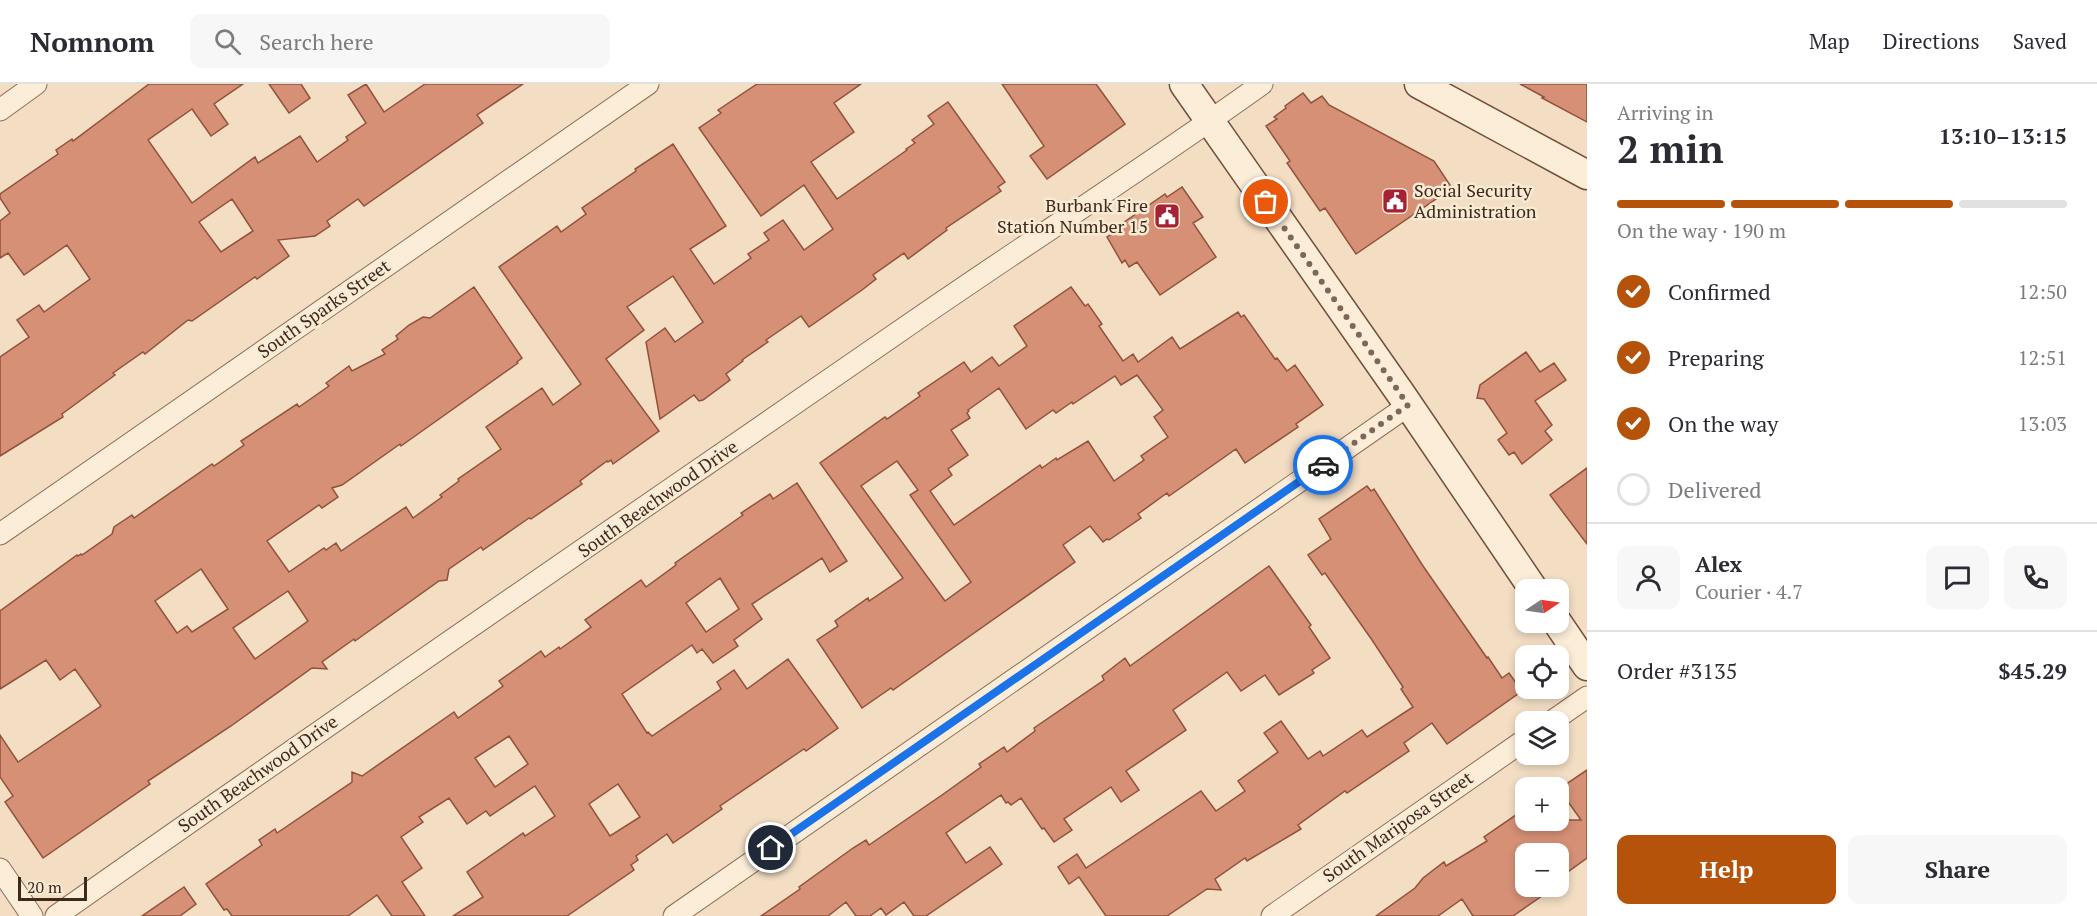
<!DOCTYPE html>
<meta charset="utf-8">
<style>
body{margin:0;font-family:"PT Serif",serif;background:#f7f7f7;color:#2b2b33;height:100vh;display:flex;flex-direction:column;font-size:22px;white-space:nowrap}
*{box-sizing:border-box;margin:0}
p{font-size:20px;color:#7c7c81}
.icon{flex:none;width:33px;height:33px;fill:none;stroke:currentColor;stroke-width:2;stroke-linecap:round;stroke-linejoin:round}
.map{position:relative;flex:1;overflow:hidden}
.details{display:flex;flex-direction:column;background:#fff;width:510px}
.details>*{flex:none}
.needle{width:39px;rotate:77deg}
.fabs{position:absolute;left:1515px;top:495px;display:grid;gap:12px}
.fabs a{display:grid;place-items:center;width:54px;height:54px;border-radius:12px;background:#fff;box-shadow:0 3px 9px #0003;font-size:30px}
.scale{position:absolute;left:18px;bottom:15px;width:69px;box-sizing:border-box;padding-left:6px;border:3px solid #3e291d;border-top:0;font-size:16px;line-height:21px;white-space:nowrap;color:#3e291d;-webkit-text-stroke:4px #f9ead4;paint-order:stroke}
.pin{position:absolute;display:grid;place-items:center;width:51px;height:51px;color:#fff;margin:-26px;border:3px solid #fff;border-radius:50%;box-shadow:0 2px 6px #0007}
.courier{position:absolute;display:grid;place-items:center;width:60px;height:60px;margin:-30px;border:4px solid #1a73e8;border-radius:50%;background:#fff;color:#222;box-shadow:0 2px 8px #0007}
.head em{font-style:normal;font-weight:700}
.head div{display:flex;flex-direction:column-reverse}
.head{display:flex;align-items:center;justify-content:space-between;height:102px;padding:0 30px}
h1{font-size:39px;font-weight:700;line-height:45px}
.bar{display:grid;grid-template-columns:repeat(4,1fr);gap:9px 6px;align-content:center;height:72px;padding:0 30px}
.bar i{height:8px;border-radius:4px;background:#e1e1e2}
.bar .on{background:#b45309}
.bar p{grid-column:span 4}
.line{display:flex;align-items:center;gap:15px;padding:0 30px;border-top:2px solid #e1e1e2}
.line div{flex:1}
.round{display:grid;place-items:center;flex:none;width:63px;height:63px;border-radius:12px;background:#f7f7f7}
ol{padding:0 30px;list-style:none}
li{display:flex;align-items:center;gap:18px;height:66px}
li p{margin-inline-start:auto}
li .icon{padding:6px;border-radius:50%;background:#b45309;color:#fff;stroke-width:4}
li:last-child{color:#7c7c81}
li i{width:33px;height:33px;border:3px solid #e1e1e2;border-radius:50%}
.action{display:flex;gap:12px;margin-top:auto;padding:12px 30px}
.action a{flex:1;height:69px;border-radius:12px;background:#b45309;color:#fff;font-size:24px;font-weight:700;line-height:69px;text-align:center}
.action a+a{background:#f7f7f7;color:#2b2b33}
header{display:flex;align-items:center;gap:36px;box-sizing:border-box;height:84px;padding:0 30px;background:#fff;border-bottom:2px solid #e1e1e2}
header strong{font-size:28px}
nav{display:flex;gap:33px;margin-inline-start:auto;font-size:21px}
.search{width:420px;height:54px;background:#f7f7f7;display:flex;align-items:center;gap:15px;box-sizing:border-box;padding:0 21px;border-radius:12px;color:#7c7c81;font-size:22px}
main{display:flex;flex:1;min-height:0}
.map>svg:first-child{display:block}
</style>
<header>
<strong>Nomnom</strong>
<div class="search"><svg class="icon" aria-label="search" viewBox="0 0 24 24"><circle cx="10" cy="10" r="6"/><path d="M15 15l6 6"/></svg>Search here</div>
<nav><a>Map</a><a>Directions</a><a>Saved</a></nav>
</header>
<main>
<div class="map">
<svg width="1587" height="832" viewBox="0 0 1587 832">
<rect width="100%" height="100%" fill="#f3dec4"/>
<path fill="#d59076" stroke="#92513b" stroke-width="1.5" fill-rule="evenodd" d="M149,0h94l-29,20 14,20 -17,12 -19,-27 -44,31 44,63 63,-46 3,6 42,-27 17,26 31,-22 -2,-3 20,-14 -18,-28 18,-11 18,28 41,-28h98l-46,31 6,8 -119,83 -6,-7 -31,22 3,5 -15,10 -37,4 11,16 -32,23 -2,-2 -63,44 -4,-1 -43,34 -2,-2 -30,21 2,2 -53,39 1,3 -63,39v-99l29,-20 -12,-17 22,-15 5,7 46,-33 -23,-34 -43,30 -16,-22 -8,5v-37l10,-8 -10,-15v-4l58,-40 -2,-4 16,-11 1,2zM232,115l21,32 -32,21 -22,-30z
M269,0h32l9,14 -21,15z
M757,0h104l-27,19 20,29 -43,30 26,37 70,-49 -1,-1 9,-6 -3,-3 22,-16 -6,-8 20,-14 57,80 -7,5 3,4 -55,37 1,2 -39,29 -4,-6 -31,22 3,4 -14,11 -53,37 -8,-11 -35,24 2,2 -26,18 1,1 -17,13 4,6 -27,20 -4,1 -5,-6 -34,24 -14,-77 19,-14 10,14 28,-20 -30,-46 -46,31 17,23 -38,29 53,72 -46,33 -2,-4 -3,2 -1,-1 -27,20 2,3 -51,35 -2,-1 -46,32 -2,-3 -32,22 -2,11 -8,1 -84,60 -1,-2 -32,23 5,7 -15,-1 -81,58 -83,55 2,3 -107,74 -38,-56 8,-6 -13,-19v-42l18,27 83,-56 -26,-37 -15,11 -14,-20 -46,29v-78l77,-56 1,1 3,-2 1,1 30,-21 2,-7 18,-12 2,3 78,-54 2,2 30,-21 -3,-4 56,-37 2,3 30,-21 -3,-3 23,-17 3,5 33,-17 -3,-4 16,-11 -2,-3 13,-11 14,-8 7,1 44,-31 48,71 -5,4 1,1 -117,83 -1,-2 -58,41 -10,3 6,9 -16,11 -3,-3 -52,36 22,31 35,-24 2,2 10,-7 5,8 65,-44 7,11 29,-21 -2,-2 19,-14 -1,-2 43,-30 -15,-22 56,-39 11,17 28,-21 -82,-117 58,-41 4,6 25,-18 -4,-6 54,-37 -1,-2 38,-25 53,82 -36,23 24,35 37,-26 -3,-4 21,-14 -5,-7 19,-13 21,30 29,-21 -29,-44 -43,31 -62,-88 22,-15 -3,-3zM201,485l27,40 -36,23 -5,-6 -10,7 -22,-32zM288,507l20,30 -53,38 -22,-31z
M1002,0h94l29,40 -78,55 -17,-23 14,-10z
M1520,0h67v38l-45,-24 2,-1z
M1303,9l8,10 11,-7 7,9 105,56 18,27 -96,66 -31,-46 -5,3 -33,-48 3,-2 -24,-35 11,-7 -3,-2 12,-9 -1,-2z
M1182,103l21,30 -10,6 23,34 -56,38 -23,-33 -8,5 -4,-7 -3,3 -15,-26 9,-6 -2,-2 51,-35 2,3z
M1071,203l14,19 3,-2 14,20 -3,2 24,35 10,-7 5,8 34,-25 8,12 58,-37 3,5 3,-2 31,44 2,-1 10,13 8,-6 28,40 -27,19 2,3 -53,36 -9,-14 -67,47 -2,-3 -29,21 3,4 -32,22 -2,-1 -4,3 -13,-16 -27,19 12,17 -182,128 -2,-2 -29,20 -45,-68 21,-14 -3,-5 33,-23 1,3 34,-23 -83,-115 65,-46 2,2 33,-23 -2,-3 46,-31 7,10 21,-15 7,9 28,-20 -13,-20zM1137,291l26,35 -9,7 14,20 -27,19 3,4 -30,21 -26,-40 -31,19 -1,-2 -14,10 -2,-3 -86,60 -24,-34 22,-16 -4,-6 20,-14 -17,-25 19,-12 -3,-5 2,-2 -1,-1 31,-22 27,41 27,-19 3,3 16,-11 1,2 42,-28 6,9zM897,377l21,29 -8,5 61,87 -26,19 -84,-115z
M1526,268l14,20 14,-9 12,17 -31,21 17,24 -7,6 7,9 -30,24 -8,-12 -5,3 -11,-15 9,-7 -23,-34 -7,-1 3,-13z
M1587,384v76l-37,-49z
M797,399l50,78 -17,11 -8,-14 -70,46 10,15 -28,21 4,6 -25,17 -11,-14 -5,4 -5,-8 -70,49 25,39 1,-1 4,4 69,-47 -4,-7 17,-12 13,19 41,-30 50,69 -32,23 -2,-2 -6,4 -78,53 2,3 -49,34 -6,-9 -31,22 2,4 -7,5 3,5 -67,46h-114l30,-19 -16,-25 56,-39 2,3 30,-20 -20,-30 -45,30 -4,-5 -19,13 -18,-26 -30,19 4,5 -22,15 21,31 -20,14 23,34h-33l-15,-21 -29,21h-116l-5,-7 -3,1 -18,-26 56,-39 -3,-5 16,-11 2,4 75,-51v-10l10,4 92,-64 4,6 45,-32 -4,-5 42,-30 4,6 14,-10 1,2 31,-22 -6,-7 56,-40 5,7 30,-22 -1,-2 68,-48 -2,-2 29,-19 3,5zM720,494l19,31 -33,23 -20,-29zM509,652l19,28 -33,23 -20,-29zM618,700l22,33 -30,19 -21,-32z
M1367,402l4,5 3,-2 49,77 64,92 1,-1 14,21 7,-5 13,18 -75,53 -15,-21 -28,20 5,8 -62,42 -2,-2 -47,34 3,4 -54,32 -2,-3 -30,21 6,11 -14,-1 -40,27h-61l-27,-39 -10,7 -11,-17 19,-13 9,14 115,-77 15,20 29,-20 -7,-10 40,-29 -14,-19 17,-12 27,38 12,-8 3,5 39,-26 5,7 46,-30 -12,-18 2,-2 -31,-47 -47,-67 -3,2 -14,-20 23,-16 -12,-20z
M1269,482l42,59 -2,2 21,31 -18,12 2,3 -35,22 -14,-20 -24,16 -14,-19 -54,38 13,20 -60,41 13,19 -18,12 -10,-15 -47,32 8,11 -18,12 -10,-14 -2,1 -21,-31 -10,7 -3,-3 -2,1 -5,-8 -55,38 20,30 24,-16 12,17 -76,52h-12l-10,-14 -18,13 -5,-7 -11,8h-14l-10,-14 -18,14h-67l39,-27 -1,-2 54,-39 13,-8 3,5 73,-50 39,-28 -2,-3 25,-17 3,5 28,-21 -1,-3 70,-48 -2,-4 23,-18 5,8z
M1587,686v88l-29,21v-25h-32v32h25l1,3 -39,27h-40l-11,-17 -24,17h-62l39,-28 8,-10 21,-16 2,4 41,-25 -3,-4 42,-29v12h55l-22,-31z
M184,803l12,17 -16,12h-38z"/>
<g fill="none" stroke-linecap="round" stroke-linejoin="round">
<defs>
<path id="street" d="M0,26l36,-26
M0,450l648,-450
M1551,638l36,-25
M0,785l32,47
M56,832c279,-197 560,-389 841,-583 121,-84 245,-163 365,-249
M674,832l735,-511
M1272,832l254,-177"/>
<path id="secondary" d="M1184,0l217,310 133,196
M1419,0l168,91
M1557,538l30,44"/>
</defs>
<use href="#street" stroke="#906e58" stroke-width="23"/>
<use href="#secondary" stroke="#724f3b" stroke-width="31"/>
<use href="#street" stroke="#fcedd8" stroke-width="21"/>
<use href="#secondary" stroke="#fcedd8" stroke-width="28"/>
</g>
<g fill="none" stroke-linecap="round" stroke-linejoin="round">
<path stroke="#7d6857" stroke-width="6" stroke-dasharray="0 10.8" d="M1266,118l142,203 -85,60"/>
<path stroke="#1a73e8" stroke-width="8" d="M771,764l552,-383"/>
</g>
<defs>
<symbol id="civic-square" viewBox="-11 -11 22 22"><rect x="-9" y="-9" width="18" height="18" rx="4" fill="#a62134" stroke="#f9ead4"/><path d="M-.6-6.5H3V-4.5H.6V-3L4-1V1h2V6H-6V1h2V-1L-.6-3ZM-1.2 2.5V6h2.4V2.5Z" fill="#fff"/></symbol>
</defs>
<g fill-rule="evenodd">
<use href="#civic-square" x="1380" y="102" width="30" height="30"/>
<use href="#civic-square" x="1152" y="117" width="30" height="30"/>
</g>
<g text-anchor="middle" stroke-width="5" stroke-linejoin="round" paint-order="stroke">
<g font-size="18" fill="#3e291d" stroke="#f9ead4" text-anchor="start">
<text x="1414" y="113">Social Security<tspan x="1414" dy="21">Administration</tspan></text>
<text x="1148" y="128" text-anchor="end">Burbank Fire<tspan x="1148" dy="21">Station Number 15</tspan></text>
</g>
<g font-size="18" fill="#3e291d" stroke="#f9ead4">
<text transform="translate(324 225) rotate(-35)" y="6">South Sparks Street</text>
<text transform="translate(658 415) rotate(-35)" y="6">South Beachwood Drive</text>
<text transform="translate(258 690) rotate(-35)" y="6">South Beachwood Drive</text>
<text transform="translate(1398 743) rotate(-35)" y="6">South Mariposa Street</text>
</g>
</g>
</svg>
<div class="fabs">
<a><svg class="needle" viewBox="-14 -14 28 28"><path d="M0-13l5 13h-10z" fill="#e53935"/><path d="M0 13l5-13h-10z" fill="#7c7c81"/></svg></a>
<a><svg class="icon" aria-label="locate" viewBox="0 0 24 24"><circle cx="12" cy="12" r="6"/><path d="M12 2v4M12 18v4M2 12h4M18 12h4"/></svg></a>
<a><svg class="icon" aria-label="layers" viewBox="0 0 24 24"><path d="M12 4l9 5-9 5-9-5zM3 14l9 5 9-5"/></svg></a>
<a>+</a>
<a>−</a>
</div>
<div class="scale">20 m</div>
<div class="pin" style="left:1266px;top:118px;background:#ea580c"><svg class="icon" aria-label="bag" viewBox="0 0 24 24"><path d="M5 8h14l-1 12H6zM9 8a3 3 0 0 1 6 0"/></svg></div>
<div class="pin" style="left:771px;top:764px;background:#1f2937"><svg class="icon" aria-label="home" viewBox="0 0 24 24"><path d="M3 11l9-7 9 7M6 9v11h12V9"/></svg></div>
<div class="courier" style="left:1323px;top:381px"><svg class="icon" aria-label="car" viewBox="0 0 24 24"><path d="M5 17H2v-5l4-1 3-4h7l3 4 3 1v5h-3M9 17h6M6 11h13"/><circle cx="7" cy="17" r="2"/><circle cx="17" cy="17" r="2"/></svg></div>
</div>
<section class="details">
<div class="head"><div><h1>2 min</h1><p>Arriving in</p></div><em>13:10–13:15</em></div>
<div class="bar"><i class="on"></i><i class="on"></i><i class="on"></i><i></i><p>On the way · 190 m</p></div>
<ol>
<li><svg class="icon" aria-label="check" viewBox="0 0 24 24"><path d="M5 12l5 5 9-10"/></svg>Confirmed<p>12:50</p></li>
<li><svg class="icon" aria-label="check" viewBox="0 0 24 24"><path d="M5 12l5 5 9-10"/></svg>Preparing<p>12:51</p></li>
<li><svg class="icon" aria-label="check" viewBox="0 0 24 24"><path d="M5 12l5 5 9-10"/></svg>On the way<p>13:03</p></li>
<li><i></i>Delivered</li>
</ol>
<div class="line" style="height:108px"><a class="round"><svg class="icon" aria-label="person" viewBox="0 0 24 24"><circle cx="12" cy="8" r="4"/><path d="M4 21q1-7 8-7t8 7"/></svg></a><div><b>Alex</b><p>Courier · 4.7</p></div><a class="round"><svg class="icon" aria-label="chat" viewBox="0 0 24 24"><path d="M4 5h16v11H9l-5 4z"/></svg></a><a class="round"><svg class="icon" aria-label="phone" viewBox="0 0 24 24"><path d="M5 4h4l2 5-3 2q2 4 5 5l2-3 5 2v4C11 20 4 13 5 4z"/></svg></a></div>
<div class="line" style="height:78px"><div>Order #3135</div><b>$45.29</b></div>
<div class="action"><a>Help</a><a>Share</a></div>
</section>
</main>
